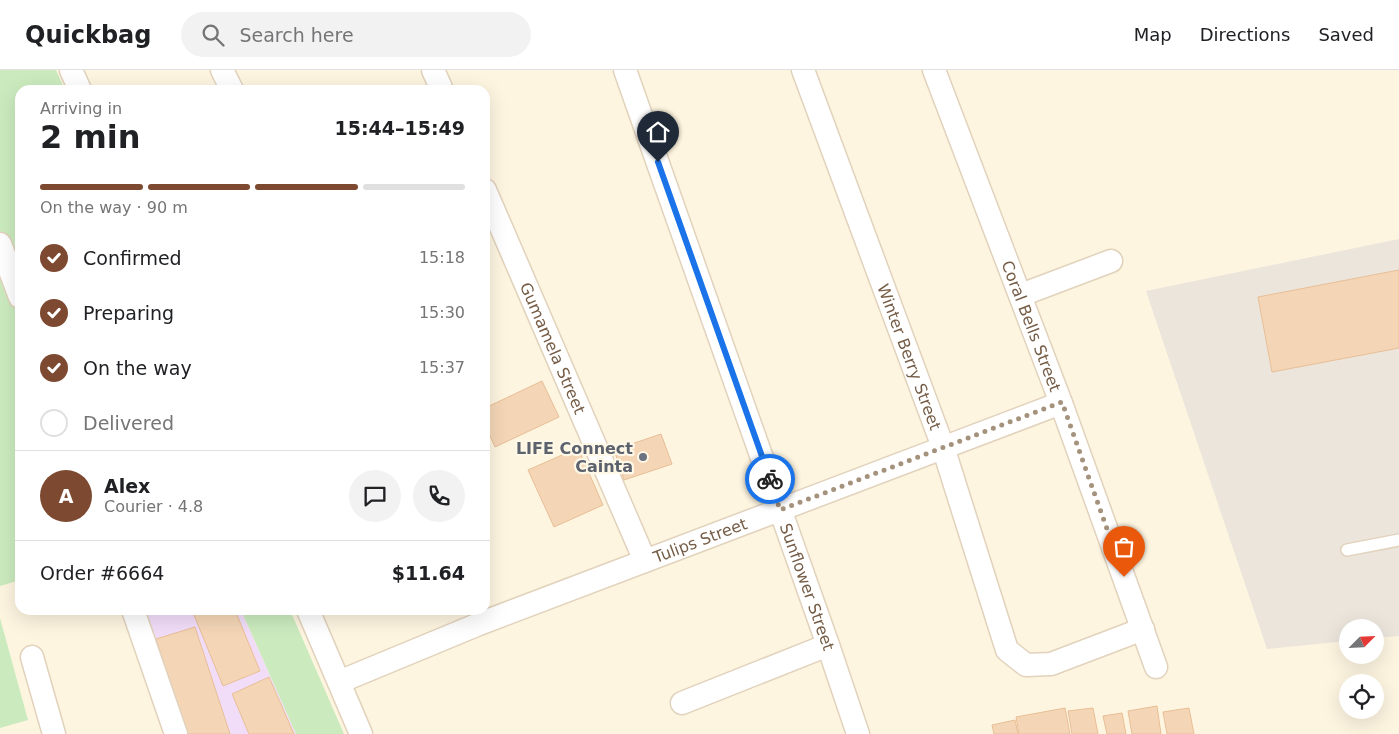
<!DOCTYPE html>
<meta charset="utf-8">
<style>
body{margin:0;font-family:"DejaVu Sans",sans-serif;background:#f2f2f2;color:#202124;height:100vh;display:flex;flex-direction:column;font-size:19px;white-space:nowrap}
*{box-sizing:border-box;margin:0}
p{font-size:16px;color:#757577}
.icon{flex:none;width:28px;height:28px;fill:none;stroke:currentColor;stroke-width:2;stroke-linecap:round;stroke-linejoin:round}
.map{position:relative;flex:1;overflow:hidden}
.drawer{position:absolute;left:15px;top:15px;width:475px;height:530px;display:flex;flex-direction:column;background:#fff;border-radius:15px;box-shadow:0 5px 20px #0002}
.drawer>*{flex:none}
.needle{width:32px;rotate:66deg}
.controls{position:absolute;left:1339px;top:549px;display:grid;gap:10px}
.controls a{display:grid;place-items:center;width:45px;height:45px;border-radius:50%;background:#fff;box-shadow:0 5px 20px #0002;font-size:25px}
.pin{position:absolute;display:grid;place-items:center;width:42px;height:42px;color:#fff;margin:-51px -21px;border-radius:50% 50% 50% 0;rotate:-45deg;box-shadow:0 0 5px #0007}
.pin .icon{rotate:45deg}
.courier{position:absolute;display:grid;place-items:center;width:50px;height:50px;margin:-25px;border:4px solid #1a73e8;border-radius:50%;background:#fff;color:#222;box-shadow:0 1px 6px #0007}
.head em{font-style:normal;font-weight:600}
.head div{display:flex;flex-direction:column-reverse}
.head{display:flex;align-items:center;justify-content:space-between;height:85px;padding:0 25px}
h1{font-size:32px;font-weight:600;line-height:38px}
.bar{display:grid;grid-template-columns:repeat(4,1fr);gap:8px 5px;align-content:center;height:60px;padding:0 25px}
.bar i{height:6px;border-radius:4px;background:#e0e0e0}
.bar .active{background:#7d4930}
.bar p{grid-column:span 4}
.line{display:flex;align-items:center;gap:12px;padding:0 25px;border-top:1px solid #e0e0e0}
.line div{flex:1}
.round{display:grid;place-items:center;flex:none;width:52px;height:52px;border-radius:26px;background:#f2f2f2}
ol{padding:0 25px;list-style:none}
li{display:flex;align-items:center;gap:15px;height:55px}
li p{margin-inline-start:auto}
li .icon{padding:5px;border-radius:50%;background:#7d4930;color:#fff;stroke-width:4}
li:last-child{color:#757577}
li i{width:28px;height:28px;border:2px solid #e0e0e0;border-radius:50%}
header{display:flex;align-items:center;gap:30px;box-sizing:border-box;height:70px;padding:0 25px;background:#fff;border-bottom:1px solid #e0e0e0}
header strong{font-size:24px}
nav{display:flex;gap:28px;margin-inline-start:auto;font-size:18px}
.search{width:350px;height:45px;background:#f2f2f2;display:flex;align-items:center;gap:12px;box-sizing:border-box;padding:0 18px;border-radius:28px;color:#757577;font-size:19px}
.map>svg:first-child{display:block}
</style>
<header>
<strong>Quickbag</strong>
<div class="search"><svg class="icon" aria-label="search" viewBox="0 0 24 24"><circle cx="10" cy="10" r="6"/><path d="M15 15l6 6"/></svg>Search here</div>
<nav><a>Map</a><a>Directions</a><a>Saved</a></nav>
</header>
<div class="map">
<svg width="1399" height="664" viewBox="0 0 1399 664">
<rect width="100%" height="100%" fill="#fdf5e0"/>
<path fill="#ebe5dc" d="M1399,169v397l-24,2v-10h-27l-1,13 -80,8 -121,-358z"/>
<path fill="#f2ddf9" d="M139,540h102l55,124h-119z"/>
<path fill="#cbebbe" d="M0,0h56l9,20h-45v490l-20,6z
M241,540h49l54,124h-48z
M0,548l28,102 -28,8z"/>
<path fill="#f4d6b6" stroke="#e8be96" d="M1399,200v78l-127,24 -14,-75z
M542,311l17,36 -64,30 -10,-22v-17z
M661,364l11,30 -48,16 -10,-30z
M578,378l25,57 -49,22 -26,-57z
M192,540h43l25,61 -37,15z
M195,557l35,107h-44l-30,-95z
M269,607l25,57h-45l-17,-40z
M1157,636l4,28h-29l-4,-23z
M1065,638l5,26h-51l-3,-17z
M1093,638l5,26h-26l-4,-23z
M1189,638l5,26h-27l-4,-22z
M1122,643l4,21h-19l-4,-18z
M1015,650l3,14h-24l-2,-9z"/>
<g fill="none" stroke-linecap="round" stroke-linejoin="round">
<defs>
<path id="service" d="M1347,480l52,-10"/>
<g id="minor">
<path d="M71,0l9,20"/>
<path d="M222,0l10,20"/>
<path d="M433,0l9,20"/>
<path id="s1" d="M625,0l203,575 30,89"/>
<path id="s2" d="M803,0l140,377 64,203 19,15 25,-1 92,-35"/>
<path id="s3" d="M934,0l127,333 95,264"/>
<path id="s4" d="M485,120l160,371"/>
<path d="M0,174l20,53"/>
<path d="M1021,225l90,-34"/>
<path d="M133,540l43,124"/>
<path d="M308,540l53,124"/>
<path d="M32,587l22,77"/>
<path id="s5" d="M339,612l140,-58 582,-221"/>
<path d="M682,633l146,-58"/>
</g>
</defs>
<use href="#service" stroke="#e2d2bc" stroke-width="14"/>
<use href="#minor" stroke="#e2d2bc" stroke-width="25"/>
<use href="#service" stroke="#fff" stroke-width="11"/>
<use href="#minor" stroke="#fff" stroke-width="22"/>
</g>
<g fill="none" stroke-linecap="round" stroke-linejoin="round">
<path stroke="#a5927c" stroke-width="5" stroke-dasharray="0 9" d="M770,409l10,31 282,-108 62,175"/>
<path stroke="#1a73e8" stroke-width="6" d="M658,92l112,317"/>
</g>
<circle fill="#6b7280" stroke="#fff8e7" stroke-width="2" cx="643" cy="387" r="5"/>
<g text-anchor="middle" stroke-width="4.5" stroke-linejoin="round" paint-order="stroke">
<g font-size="16" fill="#755c46" stroke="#fff8e7">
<text dy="6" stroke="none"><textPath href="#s3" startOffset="274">Coral Bells Street</textPath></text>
<text dy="6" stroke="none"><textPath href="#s4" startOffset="172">Gumamela Street</textPath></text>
<text dy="6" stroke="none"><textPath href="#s2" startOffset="306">Winter Berry Street</textPath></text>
<text dy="6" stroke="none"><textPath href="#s5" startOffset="388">Tulips Street</textPath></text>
<text dy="6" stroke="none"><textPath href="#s1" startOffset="548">Sunflower Street</textPath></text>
</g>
<g font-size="16" font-weight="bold" fill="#5b616d" stroke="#fff8e7" text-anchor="end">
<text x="633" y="384">LIFE Connect<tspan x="633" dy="18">Cainta</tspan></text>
</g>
</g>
</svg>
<div class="controls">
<a><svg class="needle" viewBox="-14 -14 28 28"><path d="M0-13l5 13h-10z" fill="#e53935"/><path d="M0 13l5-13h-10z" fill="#757577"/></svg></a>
<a><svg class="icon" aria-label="locate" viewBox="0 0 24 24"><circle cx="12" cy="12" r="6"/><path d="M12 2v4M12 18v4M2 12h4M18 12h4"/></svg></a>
</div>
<div class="pin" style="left:1124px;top:507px;background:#ea580c"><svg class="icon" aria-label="bag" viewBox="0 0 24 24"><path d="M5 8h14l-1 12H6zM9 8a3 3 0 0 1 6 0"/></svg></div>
<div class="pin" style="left:658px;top:92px;background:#1f2937"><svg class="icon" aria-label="home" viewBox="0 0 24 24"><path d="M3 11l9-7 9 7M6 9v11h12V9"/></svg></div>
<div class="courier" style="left:770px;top:409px"><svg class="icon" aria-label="bike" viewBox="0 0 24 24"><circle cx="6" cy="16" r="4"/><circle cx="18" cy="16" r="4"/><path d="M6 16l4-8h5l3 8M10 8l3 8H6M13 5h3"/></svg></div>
<section class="drawer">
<div class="head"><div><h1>2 min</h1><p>Arriving in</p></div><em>15:44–15:49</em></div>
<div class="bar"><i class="active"></i><i class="active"></i><i class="active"></i><i></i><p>On the way · 90 m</p></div>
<ol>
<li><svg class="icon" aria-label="check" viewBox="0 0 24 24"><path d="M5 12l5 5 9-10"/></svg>Confirmed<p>15:18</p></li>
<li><svg class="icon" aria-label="check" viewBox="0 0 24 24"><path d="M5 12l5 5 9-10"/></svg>Preparing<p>15:30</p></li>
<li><svg class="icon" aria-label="check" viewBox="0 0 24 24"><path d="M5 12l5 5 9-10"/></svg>On the way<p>15:37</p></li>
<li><i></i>Delivered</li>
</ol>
<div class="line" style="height:90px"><b class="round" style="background:#7d4930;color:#fff">A</b><div><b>Alex</b><p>Courier · 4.8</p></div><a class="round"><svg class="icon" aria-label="chat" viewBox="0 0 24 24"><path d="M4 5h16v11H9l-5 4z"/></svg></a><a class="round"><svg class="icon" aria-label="phone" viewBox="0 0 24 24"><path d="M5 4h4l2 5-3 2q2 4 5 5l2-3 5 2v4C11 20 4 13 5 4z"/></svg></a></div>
<div class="line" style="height:65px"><div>Order #6664</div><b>$11.64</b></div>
</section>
</div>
